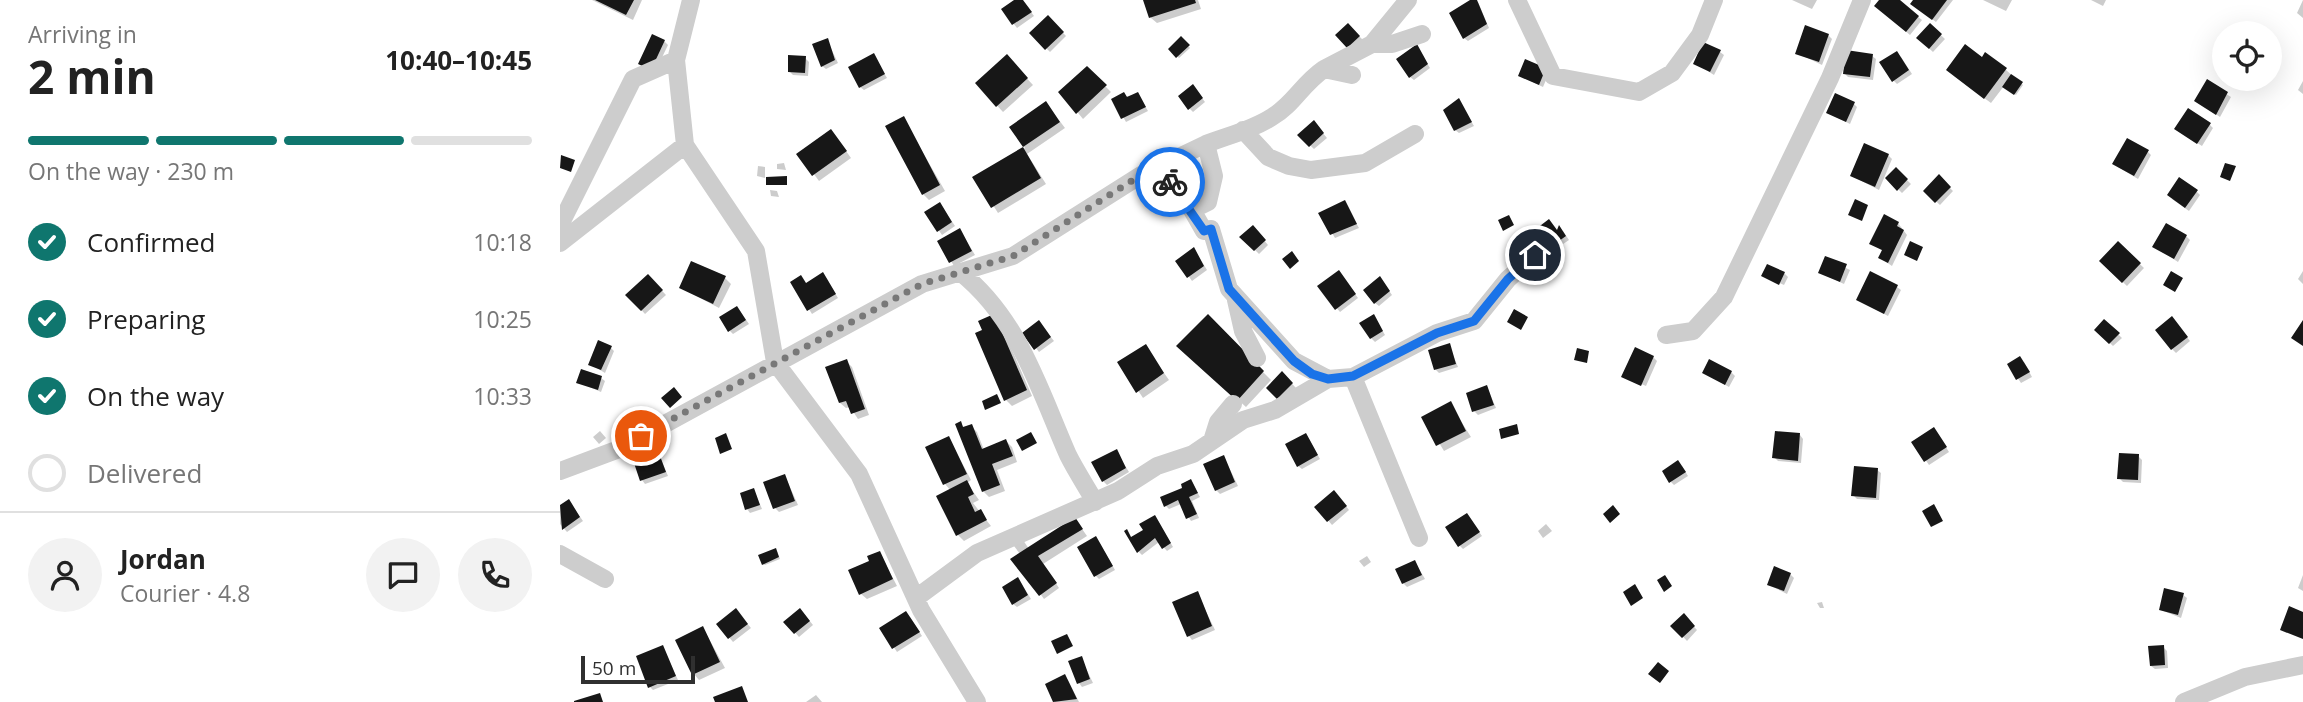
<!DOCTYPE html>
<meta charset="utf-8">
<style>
body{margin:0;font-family:"Open Sans",sans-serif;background:#f2f2f2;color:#222;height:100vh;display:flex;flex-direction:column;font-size:26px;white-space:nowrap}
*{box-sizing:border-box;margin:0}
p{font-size:23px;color:#767676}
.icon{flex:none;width:38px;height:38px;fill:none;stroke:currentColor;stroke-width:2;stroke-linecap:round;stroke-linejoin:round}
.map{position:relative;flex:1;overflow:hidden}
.details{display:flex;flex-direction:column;background:#fff;width:560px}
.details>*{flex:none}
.fabs{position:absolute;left:1652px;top:21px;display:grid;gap:14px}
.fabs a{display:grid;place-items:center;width:70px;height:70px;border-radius:50%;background:#fff;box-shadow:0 7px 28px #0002;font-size:35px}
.scale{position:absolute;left:21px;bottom:18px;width:114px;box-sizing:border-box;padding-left:7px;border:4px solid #303030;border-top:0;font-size:19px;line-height:24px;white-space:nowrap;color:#303030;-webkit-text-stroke:5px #fff;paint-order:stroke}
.pin{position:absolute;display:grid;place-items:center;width:60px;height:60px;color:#fff;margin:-30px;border:4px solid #fff;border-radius:50%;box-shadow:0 2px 7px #0007}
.courier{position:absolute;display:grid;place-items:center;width:70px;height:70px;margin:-35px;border:5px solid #1a73e8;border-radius:50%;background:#fff;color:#222;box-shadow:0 2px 9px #0007}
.headline em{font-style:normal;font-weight:700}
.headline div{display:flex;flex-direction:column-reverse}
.headline{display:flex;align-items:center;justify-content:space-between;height:119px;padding:0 28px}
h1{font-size:46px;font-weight:700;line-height:52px}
.bar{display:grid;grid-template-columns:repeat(4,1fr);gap:10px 7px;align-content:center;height:84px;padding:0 28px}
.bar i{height:9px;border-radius:5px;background:#e0e0e0}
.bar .active{background:#0f766e}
.bar p{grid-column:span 4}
.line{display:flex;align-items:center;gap:18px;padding:0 28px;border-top:2px solid #e0e0e0}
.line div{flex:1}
.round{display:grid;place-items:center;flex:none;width:74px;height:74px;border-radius:37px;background:#f2f2f2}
ol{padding:0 28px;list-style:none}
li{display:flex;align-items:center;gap:21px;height:77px}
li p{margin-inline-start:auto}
li .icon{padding:7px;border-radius:50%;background:#0f766e;color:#fff;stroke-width:4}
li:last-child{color:#767676}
li i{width:38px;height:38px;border:4px solid #e0e0e0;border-radius:50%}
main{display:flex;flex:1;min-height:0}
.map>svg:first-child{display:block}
</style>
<main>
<section class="details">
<div class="headline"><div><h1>2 min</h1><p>Arriving in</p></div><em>10:40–10:45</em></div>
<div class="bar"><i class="active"></i><i class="active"></i><i class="active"></i><i></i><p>On the way · 230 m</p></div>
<ol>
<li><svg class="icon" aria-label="check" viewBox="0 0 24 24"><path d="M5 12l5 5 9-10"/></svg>Confirmed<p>10:18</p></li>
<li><svg class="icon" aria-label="check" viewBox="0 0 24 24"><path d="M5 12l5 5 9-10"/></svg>Preparing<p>10:25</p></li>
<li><svg class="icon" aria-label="check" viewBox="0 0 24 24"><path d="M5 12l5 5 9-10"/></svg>On the way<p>10:33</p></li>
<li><i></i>Delivered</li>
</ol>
<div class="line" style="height:126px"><a class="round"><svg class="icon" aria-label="person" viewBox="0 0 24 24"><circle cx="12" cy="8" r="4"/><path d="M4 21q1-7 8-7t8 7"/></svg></a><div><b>Jordan</b><p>Courier · 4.8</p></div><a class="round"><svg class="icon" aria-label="chat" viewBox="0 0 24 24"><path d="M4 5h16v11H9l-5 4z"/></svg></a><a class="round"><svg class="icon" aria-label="phone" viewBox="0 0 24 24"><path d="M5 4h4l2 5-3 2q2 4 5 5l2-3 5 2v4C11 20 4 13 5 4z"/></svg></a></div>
</section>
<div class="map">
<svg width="1743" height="702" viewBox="0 0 1743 702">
<rect width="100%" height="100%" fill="#fff"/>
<path fill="#0003" d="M32,0h50l-9,20z
M457,0h5l12,16 -17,12 -14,-18z
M585,0h53l3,9 -44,14 -6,-5z
M913,0l5,2 11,26 -21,13 -4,-3z
M1232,0h25l-5,9z
M1321,0h16l25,20 -12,15 -30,-25z
M1356,0h37l-17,22 -20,-15z
M1423,0h29l-6,11z
M1531,0h15l-3,6z
M1743,0v18l-6,-5z
M488,17l18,19 -16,16 -19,-19z
M788,25l15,15 -12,10 -13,-15z
M1370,25l15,14 -12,13 -15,-14z
M1268,35l4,4 -10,26 -25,-12z
M621,38l9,10 -11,10 -9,-9z
M267,40l11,23 -12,6 -4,-3z
M104,41l4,4 -13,27 -11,-5z
M857,47l13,21 -16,12 -4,-3z
M1160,52l4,3 -10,20 -19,-12z
M314,56l13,22 -23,12 -4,-3z
M1312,56l4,3 -3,21 -25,-3 -4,-4z
M447,57l26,28 -30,27 -26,-28z
M1341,57l11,17 -15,10 -4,-4z
M245,58l4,4 -1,14 -15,-1 -3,-3z
M1422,59l24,11 17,15 -7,10 -12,-9 -13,17 -37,-27z
M527,68l24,24 -28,27 -22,-27z
M989,73l-6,14 -23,-11z
M1743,81v13l-5,-4z
M1647,82l24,15 -11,20 -24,-16z
M636,90l9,12 -12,10 -4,-4z
M578,94l10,17 -22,11 -13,-23z
M899,101l15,25 -15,7 -4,-3z
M486,103l19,25 -38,26 19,30 -48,29 -23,-36 50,-29 -14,-21z
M1294,104l3,3 -7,17 -22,-11z
M343,118l42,73 -16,9 -6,-6z
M1650,125l3,3 -11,18 -22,-14z
M757,126l10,12 -13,11 -15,-14z
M276,137l15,21 -32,23 -20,-27z
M1588,152l3,3 -13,24 -20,-12z
M1328,155l4,4 -13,31 -27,-14z
M224,163l2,7 -9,-1v-5z
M198,166l7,1v11l-8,-2z
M1336,169l15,15 -9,9 -15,-15z
M1379,177l14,14 -13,14 -15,-14z
M210,190l7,1 2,6 -8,-1z
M1636,191l4,4 -11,16 -17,-12z
M784,202l15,26 -24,10 -14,-24z
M383,208l12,18 -13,9 -15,-22z
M1338,223l9,12 -15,31 -12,-8 3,-7 -12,-8z
M693,227l15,18 -9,9 -17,-17z
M400,230l15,25 -21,11 -15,-25z
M1003,231l6,9 -22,15 -3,-3 13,-20z
M1626,236l4,4 -12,22 -23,-15z
M1558,243l26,25 -17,18 -26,-25z
M634,249l13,21 -15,11 -14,-20z
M1266,258l24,12 -6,14 -24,-11z
M1743,271v13l-5,-5z
M1224,273l4,4 -4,8 -19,-9z
M88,276l18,19 -21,19 -17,-19z
M782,276l16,22 -18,14 -21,-25z
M165,278l6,6 -12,24 -38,-20z
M266,278l12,20 -26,16 -20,-32 15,3z
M823,282l9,13 -13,11 -4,-3z
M1337,287l4,3 -13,26 -30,-16z
M180,311l9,13 -16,10 -3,-3z
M814,316l11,19 -10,7 -4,-4z
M648,317l63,63 -25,27 -59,-53z
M1544,321l18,17 -9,8 -17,-16z
M440,322l32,74 -20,10 -6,-6z
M1615,322l15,19 -14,12 -4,-4z
M482,326l12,15 -15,11 -3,-4z
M889,345l9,22 -19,6 -4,-4z
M585,346l24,34 -26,18 -23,-35z
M51,348l3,3 -9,22 -15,-9z
M1093,357l4,4 -11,25 -21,-9z
M286,361l6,6 17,48 -11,4 -8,-12 -4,1 -6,-5z
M1464,362l8,15 -11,6 -12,-18z
M1171,372l4,4 -6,11 -25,-14z
M722,373l14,15 -15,13 -12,-13z
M41,378l4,3 -4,11 -23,-10z
M927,387l9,21 -18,7 -4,-4z
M890,404l21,33 -27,14 -20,-33z
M400,424l5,4 6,-2 6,6 7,18 22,-9 6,6 5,15 -20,8 8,21 -16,6 -6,-6z
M40,431l6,7 -7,6 -6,-7z
M1377,433l12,19 -20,13 -15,-22z
M1240,435l3,4 -2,24 -23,-2 -4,-4z
M389,438l22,42 -4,3 12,17 -6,3 18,23 -27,15 -6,-6 -7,-44 -6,-7z
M749,439l11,20 -18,10 -4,-3z
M97,450l11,26 -23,8 -3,-4z
M556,451l13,21 -22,13 -4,-4z
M1578,456l4,4 -1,23 -18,-1 -4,-4z
M664,457l14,29 -18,8 -4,-4z
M1122,466l6,10 -14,9 -3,-3z
M1317,470l4,3 -2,27 -22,-1 -4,-4z
M225,476l13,29 -19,7 -4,-4z
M631,481l9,16 -8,4 7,17 -8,3 -10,-17 -12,5 -3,-3z
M194,490l8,19 -12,4 -3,-4z
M778,496l11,14 -17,15 -15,-18z
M9,501l14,20 -16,11 -7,-8v-17z
M515,519l12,17 -44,28 16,24 -15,11 -17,-24 -7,-21 -6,-8 9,-6 6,9z
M910,519l12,17 -19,13 -4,-4z
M598,521l15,26 -6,4 -8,-9 -17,13 -3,-3 6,-21z
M986,524l6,7 -9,7 -5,-7z
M539,542l16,28 -16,9 -3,-3z
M217,551l3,8 -15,6 -2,-1z
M320,553l17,33 -30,13 -6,-5 10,-32z
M807,556l4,6 -7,5 -5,-6z
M855,562l10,17 -18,8 -4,-4z
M1230,574l4,4 -7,16 -18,-9z
M1743,575v16l-5,-3z
M461,583l10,16 -14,8 -4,-3z
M637,593l18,37 -23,10 -3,-4z
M1623,595l4,3 -6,20 -20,-8z
M1262,602l2,6h-4l-3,-5z
M179,614l12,14 -18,14 -15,-18z
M244,614l9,11 -14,12 -13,-15z
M1124,616l13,14 -10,11 -14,-15z
M350,617l12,19 -25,16 -15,-23z
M143,628l22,40 -26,12 -5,-6z
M103,647l15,33 -25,10 -3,-3z
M1603,647l4,4 1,17 -13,1 -4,-3z
M521,658l12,25 -11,4 -3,-4z
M504,676l4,4 11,22h-24l-8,-17z
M256,695l6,7h-16z"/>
<path fill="#171717" d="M35,0h39l-8,15z
M454,0h9l9,12 -20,13 -11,-16z
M583,0h52l1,3 -47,15z
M910,0h7l10,24 -24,15 -14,-26z
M1319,0h21l19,16 -13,16 -32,-26z
M1353,0h34l-15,20 -22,-16z
M488,15l16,17 -19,18 -16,-17z
M788,23l12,13 -13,12 -12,-13z
M1370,23l12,11 -13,15 -13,-11z
M1245,25l24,9 -10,28 -24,-8z
M92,34l13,6 -14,30 -13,-6z
M621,36l9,9 -14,13 -8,-9z
M268,38l7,22 -14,7 -9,-23z
M1143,42l18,8 -11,22 -17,-8z
M857,44l11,20 -19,14 -13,-19z
M1405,44l17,13 3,-5 22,16 -23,31 -38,-29z
M1286,50l27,4 -3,23 -27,-3z
M1337,51l12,19 -17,12 -13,-20z
M314,53l11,21 -26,14 -11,-21z
M447,54l21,24 -32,29 -21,-24z
M228,55l18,1 -1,17 -17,-1z
M965,59l21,9 -7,17 -21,-9z
M527,66l20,19 -31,29 -18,-22z
M1451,74l12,8 -9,13 -12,-8z
M1647,79l21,13 -12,23 -22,-14z
M633,84l10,14 -15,12 -10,-14z
M564,92l3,5 11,-5 8,15 -25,12 -10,-20z
M1275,93l20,9 -9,20 -20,-9z
M899,98l13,24 -18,9 -11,-21z
M486,101l14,21 -37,25 -14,-20z
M1628,108l23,15 -14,21 -23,-15z
M344,116l36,69 -18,10 -37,-69z
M754,120l10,13 -15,14 -12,-12z
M271,129l16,22 -35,25 -16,-22z
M1567,138l22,12 -15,26 -22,-12z
M1304,143l25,11 -14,33 -25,-11z
M463,147l18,31 -50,30 -19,-31z
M1,155l14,5 -4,12 -11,-4z
M1665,163l11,3 -6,15 -10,-4z
M1336,167l12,12 -11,12 -12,-13z
M1379,174l12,13 -16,16 -12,-12z
M227,176v9h-21v-8z
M1619,177l19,13 -13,18 -18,-13z
M1295,199l13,6 -6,16 -14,-6z
M785,200l12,24 -27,11 -12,-22z
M380,202l12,20 -15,10 -13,-20z
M1324,214l15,8 -2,4 7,4 -16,33 -10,-5 4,-8 -13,-6z
M949,215l5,10 -11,6 -5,-11z
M989,219l8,11 2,-5 7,11 -24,17 -10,-21z
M1606,223l21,12 -13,24 -22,-12z
M693,225l13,15 -12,11 -15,-14z
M400,228l12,23 -23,12 -12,-22z
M1350,241l13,6 -6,14 -13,-6z
M1558,241l23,22 -19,20 -23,-22z
M634,247l10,19 -17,12 -12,-17z
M732,251l7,10 -9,8 -8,-10z
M1265,256l22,8 -7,18 -22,-9z
M131,261l35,15 -13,28 -34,-16z
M1207,264l18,8 -6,13 -18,-9z
M779,270l17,24 -21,16 -18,-24z
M1310,271l28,14 -14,29 -28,-14z
M1611,271l12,7 -8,14 -12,-7z
M263,272l13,22 -29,17 -17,-29 11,-7 5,8z
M88,274l15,16 -22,21 -16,-16z
M820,276l10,15 -16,13 -11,-14z
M177,306l9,14 -18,12 -9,-15z
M954,309l14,8 -7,13 -14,-8z
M434,314l33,76 -23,11 -29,-68 7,-3 -4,-9z
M648,314l56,57 -27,30 -61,-55z
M814,314l9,17 -13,8 -11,-16z
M1612,316l16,21 -17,13 -16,-20z
M1544,319l16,14 -11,11 -15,-14z
M479,320l12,17 -17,13 -12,-17z
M1743,320v26l-12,-8z
M38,340l14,6 -11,24 -13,-5z
M890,343l6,21 -22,6 -6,-20z
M586,344l18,29 -28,20 -19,-31z
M1075,347l19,9 -13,30 -20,-9z
M1017,348l12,3 -2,12 -13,-3z
M1460,356l10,16 -14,8 -9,-16z
M287,359l18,50 -14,5 -5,-13 -7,2 -14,-36z
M1149,359l23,12 -7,14 -23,-12z
M21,369l21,7 -4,14 -22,-7z
M722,371l11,12 -16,16 -11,-11z
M927,385l7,20 -22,7 -6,-19z
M114,387l8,10 -12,11 -9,-10z
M437,394l4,9 -16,7 -3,-9z
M891,401l15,30 -30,15 -15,-29z
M401,421l2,6 9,-3 10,25 24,-10 7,17 -21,8 8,21 -18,7 -27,-68z
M957,424l2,10 -18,5 -2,-10z
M1374,427l13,20 -23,15 -13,-20z
M1215,431l25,2 -2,28 -26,-3z
M471,432l6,11 -15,8 -6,-11z
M166,433l6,16 -12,5 -5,-16z
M746,433l12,22 -21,12 -12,-23z
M389,436l18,38 -24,11 -18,-38z
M97,448l9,24 -26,9 -8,-24z
M557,449l9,19 -24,14 -11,-20z
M1559,453l20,1 -1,26 -21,-1z
M664,455l11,27 -20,9 -12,-27z
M1118,460l8,12 -17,11 -7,-12z
M1294,466l24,2 -2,30 -25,-2z
M225,474l10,27 -22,8 -10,-27z
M631,479l7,14 -9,4 8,17 -11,5 -8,-19 -14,7 -4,-10 22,-9 -1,-4z
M407,480l7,14 -6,3 7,15 6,-3 6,11 -31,16 -20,-40z
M194,488l6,17 -15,5 -5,-17z
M774,490l13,16 -20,16 -13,-15z
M9,499l11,18 -18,13 -2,-25z
M1374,504l9,17 -12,6 -9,-16z
M1053,505l7,9 -10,9 -7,-9z
M907,513l13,19 -22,15 -13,-20z
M595,515l16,28 -9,6 -7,-11 -18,15 -13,-22 3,-2 4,8 12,-7 -4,-6z
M515,517l8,12 -45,27 19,27 -18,13 -29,-37z
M536,536l17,30 -19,11 -17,-30z
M216,548l3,9 -17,8 -4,-10z
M320,551l13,28 -34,16 -11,-25 21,-9 -2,-5z
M855,560l7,15 -20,9 -7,-15z
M1214,566l17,7 -7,18 -17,-6z
M1105,575l7,11 -8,6 -7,-12z
M458,577l10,18 -16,10 -10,-18z
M1075,584l8,14 -12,8 -8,-14z
M1604,588l20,5 -6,22 -19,-5z
M638,591l14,35 -25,11 -15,-35z
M1729,606l14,6v27l-23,-9z
M176,608l12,16 -20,15 -12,-15z
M240,608l10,13 -16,13 -11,-12z
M346,611l14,21 -28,17 -13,-21z
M1124,613l11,13 -13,12 -12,-12z
M143,626l17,36 -28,13 -17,-35z
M507,634l6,12 -16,8 -6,-13z
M103,645l13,31 -28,12 -12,-32z
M1604,645l1,20 -15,1 -2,-20z
M522,656l8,23 -13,5 -9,-23z
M1098,662l11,9 -9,12 -12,-9z
M505,674l12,25 -24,3 -8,-18z
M182,686l6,16h-33l-2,-5z
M40,693l3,9h-29v-1z"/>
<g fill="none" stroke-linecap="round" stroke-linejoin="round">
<path stroke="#cdcdcd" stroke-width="18" d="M957,0l36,76 86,16 33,-19 28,-38 14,-35
M812,44l36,-44
M116,60l9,85 71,106 19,111 84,112 62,136 56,92
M764,69l48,-25h20l30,-10
M683,130l25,27 21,9 22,4 54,-7 50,-29
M646,144c21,-8 46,-14 66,-27 21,-12 30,-33 52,-48l28,6
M632,210l12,21 7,-2 18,60 65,72 34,18 25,-2 84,-44 37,-12 34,-42 27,-24
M0,225l73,-146 43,-19 15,-60
M0,243l125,-98
M400,272c59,47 79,117 108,183 8,16 18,31 27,47
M676,300l7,31 14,27
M1106,335l27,-4 31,-34 106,-219 32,-78
M793,377l66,161
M652,441l6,-19 15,-18
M0,471l59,-22 303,-165 91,-28 128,-81 65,-31 8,32 -6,26 -16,8 -20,-26 -19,-14
M0,554l45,25
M356,598l61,-45 141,-62 39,-25 36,-12 50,-34 32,-10 53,-31
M1624,702l61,-25 58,-12"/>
</g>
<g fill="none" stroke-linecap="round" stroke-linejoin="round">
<path stroke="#787878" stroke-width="7" stroke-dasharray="0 12.6" d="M81,436l281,-152 91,-28 128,-81 12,-5 17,12"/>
<path stroke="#1a73e8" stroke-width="9" d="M610,182l34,49 7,-2 18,60 65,72 18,13 16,5 25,-3 84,-43 37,-12 34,-42 27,-24"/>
</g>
</svg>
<div class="fabs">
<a><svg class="icon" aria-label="locate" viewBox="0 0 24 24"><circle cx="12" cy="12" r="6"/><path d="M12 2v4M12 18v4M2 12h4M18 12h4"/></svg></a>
</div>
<div class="scale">50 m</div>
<div class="pin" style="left:81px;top:436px;background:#ea580c"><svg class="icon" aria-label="bag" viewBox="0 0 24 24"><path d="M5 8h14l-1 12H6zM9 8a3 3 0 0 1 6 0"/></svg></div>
<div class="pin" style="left:975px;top:255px;background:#1f2937"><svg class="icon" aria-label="home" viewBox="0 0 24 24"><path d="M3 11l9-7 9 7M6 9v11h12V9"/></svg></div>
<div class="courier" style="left:610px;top:182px"><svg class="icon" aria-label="bike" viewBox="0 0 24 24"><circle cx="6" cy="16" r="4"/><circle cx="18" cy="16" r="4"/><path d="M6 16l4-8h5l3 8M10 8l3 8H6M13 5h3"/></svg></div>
</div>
</main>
